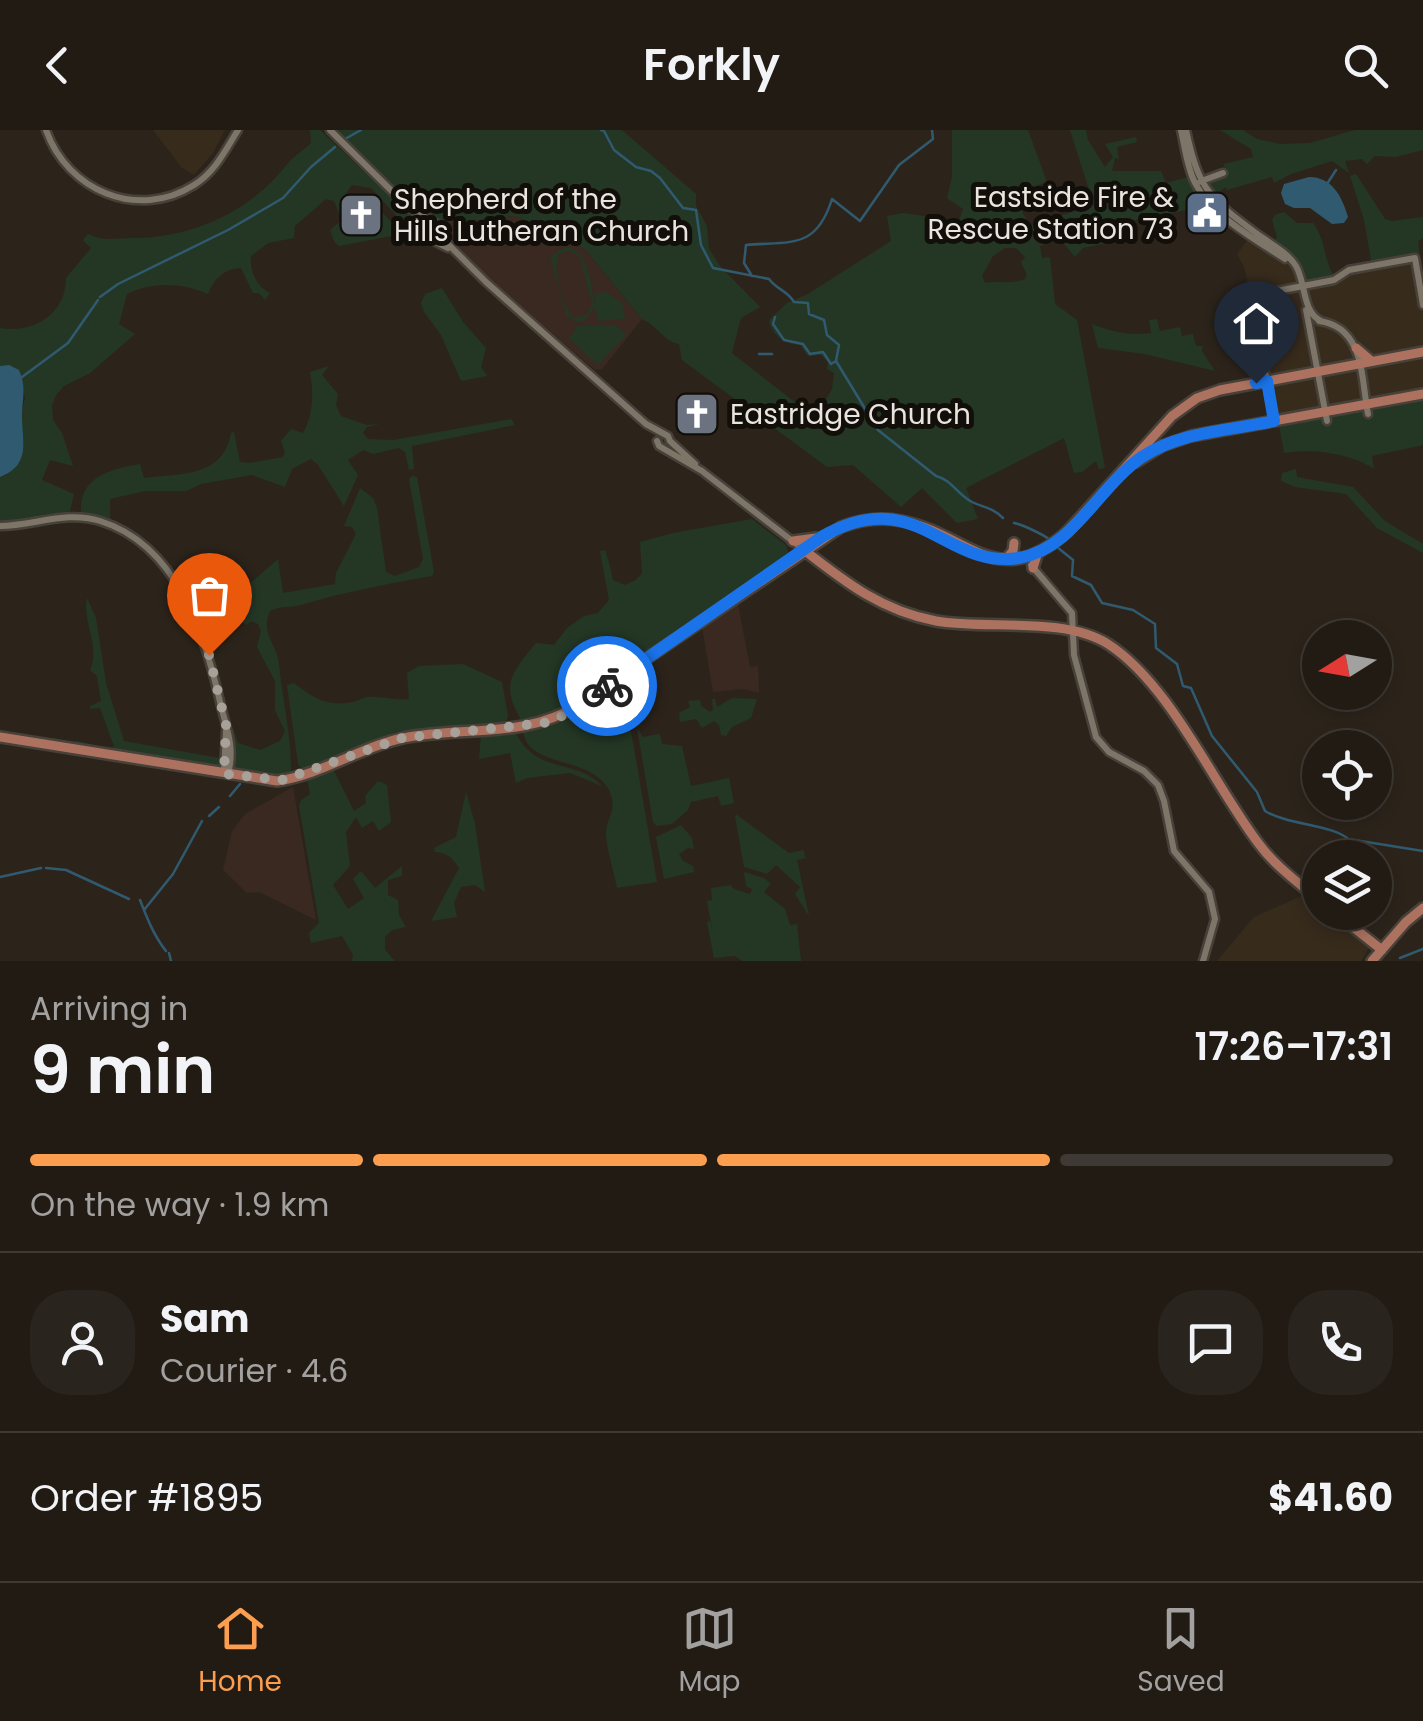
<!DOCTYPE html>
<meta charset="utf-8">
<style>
body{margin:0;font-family:Poppins,sans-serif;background:#29241d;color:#f1f3f6;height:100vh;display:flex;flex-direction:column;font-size:38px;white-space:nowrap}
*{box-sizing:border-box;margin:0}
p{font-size:32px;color:#a2a1a0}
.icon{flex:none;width:55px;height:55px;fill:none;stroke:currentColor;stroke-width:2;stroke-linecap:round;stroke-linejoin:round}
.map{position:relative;height:831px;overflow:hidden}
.details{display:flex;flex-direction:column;background:#211b14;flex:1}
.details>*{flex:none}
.needle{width:65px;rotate:259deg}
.tools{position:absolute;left:1302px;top:490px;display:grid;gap:20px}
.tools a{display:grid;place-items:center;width:90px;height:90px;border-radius:50%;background:#211b14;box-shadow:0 5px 15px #0003,0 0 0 2px #3e3934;font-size:50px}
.pin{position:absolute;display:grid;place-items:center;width:85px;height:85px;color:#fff;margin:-102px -42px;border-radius:50% 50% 50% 0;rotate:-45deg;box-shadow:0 0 10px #0007}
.pin .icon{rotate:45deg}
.courier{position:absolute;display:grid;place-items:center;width:100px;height:100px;margin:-50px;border:8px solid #1a73e8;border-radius:50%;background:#fff;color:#222;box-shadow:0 2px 12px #0007}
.overview em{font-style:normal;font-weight:600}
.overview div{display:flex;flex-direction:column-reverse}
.overview{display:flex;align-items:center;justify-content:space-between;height:170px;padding:0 30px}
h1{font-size:65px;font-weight:600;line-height:75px}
.bar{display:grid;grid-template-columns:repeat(4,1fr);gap:15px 10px;align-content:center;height:120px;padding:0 30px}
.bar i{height:12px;border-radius:8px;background:#3e3934}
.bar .selected{background:#fb9e50}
.bar p{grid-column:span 4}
.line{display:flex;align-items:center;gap:25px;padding:0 30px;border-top:2px solid #3e3934}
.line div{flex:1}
.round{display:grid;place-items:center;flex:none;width:105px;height:105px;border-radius:40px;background:#29241d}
header{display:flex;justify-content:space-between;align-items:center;height:130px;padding:0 30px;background:#211b14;font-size:45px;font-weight:600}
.dock{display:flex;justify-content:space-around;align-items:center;height:140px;border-top:2px solid #3e3934;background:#211b14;font-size:28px;color:#a2a1a0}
.dock a{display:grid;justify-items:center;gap:5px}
.dock .selected{color:#fb9e50}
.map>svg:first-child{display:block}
</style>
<header><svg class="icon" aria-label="back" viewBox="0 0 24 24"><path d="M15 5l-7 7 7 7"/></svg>Forkly<svg class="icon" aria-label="search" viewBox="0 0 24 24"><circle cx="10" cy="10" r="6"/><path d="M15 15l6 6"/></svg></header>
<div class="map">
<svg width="1423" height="831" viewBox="0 0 1423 831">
<rect width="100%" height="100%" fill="#2c241b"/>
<path fill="#372b1c" d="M153,0h72l-12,23 -19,22 -12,-7z
M1251,105l45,36 40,9 10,-9 69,-13 8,47v89l-149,27 -29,-152 -8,-15z
M1306,764l14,13v5l6,1 43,35 -8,13h-144l37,-44z"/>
<path fill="#3a2920" d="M516,86l69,33 57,70 -40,50 -7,1 -108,-93 -52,-57 32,1z
M738,474l12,63 8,-1 1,27 -15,-4 -31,3 -11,-65z
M293,657l23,133 -57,-28 -12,1 -24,-23 9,-39 13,-17z"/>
<path fill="#243725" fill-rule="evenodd" d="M310,0h10l98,93 1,17 -48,-52 -19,-3 -9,13 12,24h16l9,-12 22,24 -63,12 -5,-5 -4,-11 12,-10 -8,-19 -8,-2 -31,27 -1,12 -26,5 -17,13c-2,14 6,31 19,37l-5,7 -6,-7h-6l-12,-25c-16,0 -28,12 -33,26 -24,-11 -56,-13 -81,0l-8,30 16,10 -45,39 -26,13 -8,9 -4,10 1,15 9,13 11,33 -23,-6 -8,20 32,14 -4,17 -70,12v-46l7,-2 18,-77 -6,-28 -19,-4v-38c32,6 66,-13 66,-50l25,-30 -8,-8 5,-6c16,8 28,4 45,4 59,0 119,-27 155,-75 6,-7 16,-13 23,-20z
M334,0h288l74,64v12l11,20 2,23 11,17 40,41 -19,11 -9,35 69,54 16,8 15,-26 2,-16 -7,-4 1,-7 -7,-7 -13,1 -8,-11c-15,-1 -28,-9 -31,-25l18,-17 21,-9 83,-53 -4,-25 16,-3 56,8 4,-12 -16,-11 5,-21v-47h76l19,52 -31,10 7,22 8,11 63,-20 -24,-75h16l2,10 17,27 8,-10 -8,-13 31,-7 1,5 -20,5 2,12 -4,-1 -3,13h49l5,12 27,-7 11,20 -7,12 -77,15 2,17 -39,8 -8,9 -14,-17 -21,6 2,12 8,-1 5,47 22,16 28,148 -6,1 -3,-8 -14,11 -8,1 -10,-35 -98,50 12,31 -21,4 -35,-35 -21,19 -48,-42 -26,2 -145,-107 -3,-16c-16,-3 -22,-19 -37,-25l-57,-70 -69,-33 -49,5 -32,-1 -67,-55zM1005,118h11l9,9 -4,5 6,13 -2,4c-16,6 -26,1 -40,4l-3,-7 11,-20z
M1220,0h23l14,9 23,5 30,-1 45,-13h68v20l-27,7 -21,-1 -8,8 -5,-5 -17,2 4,12 -17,-12 -41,13 -17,9 -2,-6 -45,13 -1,-3 -15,10 -11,-16 25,-8 -1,-9 29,-7 -2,-8z
M1356,44l29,45 7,2 31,-4v21l-5,3 2,16 -48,8 -8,-45 -14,-44z
M1284,82l13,11h16c13,17 10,36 21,53l5,1 -37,9 -4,-16 -26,-25 5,-8 -5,-17 3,-5z
M565,117c25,3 25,37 30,57l1,-11 11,-1 15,11 3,16 -27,2 -3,-14 -11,14h-9l-9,-6 -16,-58zM569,120l11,7 12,47 -4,10 -14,4c-12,-11 -21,-47 -16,-63z
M442,158l21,34 23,26 -5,19 6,9 -26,5 -20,-46 -17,-23 -3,-9 4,-9z
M1157,189l3,12 20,-4 2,9 11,-2 3,12h7l-1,5 13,20 -70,-17 -47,-6 -6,-24c21,8 37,12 59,9l-2,-13z
M616,195l10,10 -28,30 -29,-26 8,-13z
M329,236l-7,9 16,19 -2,11 5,11 26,9 13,-1 -13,3 -4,6 5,6 25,1 118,-21 4,6 -103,21 2,23 -5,1 -4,-18 -6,-4 -26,6 -10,-4 -15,10 10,15 -14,31 -26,-41 -7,-6 -19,10 -7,18 -33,-12 -51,9 -15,7h-41l-35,8v22l-29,-9c-2,-36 31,-43 59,-48l4,14c37,-5 79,0 87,-45l3,-1 6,30 10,1 33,-6 2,-5 -4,-11 10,-12 12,4c10,-17 11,-40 7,-61z
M1423,269v46l-51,11 2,13c-21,-16 -65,-21 -90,-16l-5,-28z
M1296,339l1,8 56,10 32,34 38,23v9l-46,-25 -31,-34 -51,-7 -14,-6 1,-8z
M412,346l5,1 17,95 -2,4c-45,8 -88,16 -131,29 -11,3 -20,0 -31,6 -10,23 7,33 9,53 3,34 12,70 12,105l-1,4 -26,3 -31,-4v-44l5,15 22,7 20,-9 5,-10 -10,-21v-29l-18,-34 4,-16 -3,-7 -7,-3 -4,4 -5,-3v-4l-13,-4 18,-28 31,-27 5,34 52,-9 1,-11 20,-39 -4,-7 -8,-1 16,-38 13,10 4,10 9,64 9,4 24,-9 4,-8 -14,-80z
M752,389l34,26 2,7 -6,6 -215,149 -44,16c-23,-38 -13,-48 13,-80l18,2 13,-17 17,-12 14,-3 11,-13 -9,-49 5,-1c3,9 6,20 8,30l12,5 11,-5 6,-7 -2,-31 33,-9z
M87,468l9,20 10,65 18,58 101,18 -4,9 -147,-21 2,-6 35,8 3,-3 -14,-38 -10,1v-3l11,-5 -4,-25 -7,-6c11,-24 -8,-47 -3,-72z
M463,534l39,18 6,34 -3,8 -109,8 -93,38 -5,-6 -11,-79 7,-2c18,15 34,24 59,19 5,-1 10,-5 15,-5 14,-1 27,4 41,2l-2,-26 12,-7z
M732,568l25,1 -6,19 -19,9 -6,9 -5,-1 -2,-10 -5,-4 -12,7 -6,-9 -16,3 -1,-9 11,-6 -2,-6 12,-1 1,6 9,6 3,-2 -1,-11h3l2,8z
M627,580l-27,11 -1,4 29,-12 29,169 -40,6c-3,-17 -10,-37 -11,-53 -1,-16 13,-24 3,-45 -19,-35 -79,-21 -86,-58l33,-8 22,-12 3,6z
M637,598l6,9 17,-3 2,10 20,2 9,40 38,-8 5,25 -13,3 -3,-10 -27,6 -3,8 -16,14 -15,2 -4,-4z
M515,602c24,45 58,24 87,54l-32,-13 -43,5 -11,5 -6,-30 -31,6 2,-23z
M332,637l22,44 12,-8 -1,-7 13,-15 9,4 4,37 -12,9 -6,-10 -11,7 -6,-11 -10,15 4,34 -17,19 15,24 16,-11 -11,-19 8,-8 14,17 27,-22v10l-14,4v15l10,5 1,15 7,12 -14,3 -7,7v13l10,11h-43l1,-6 -11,-19 -31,7 -2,-10 10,-10 -20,-117 2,-6 9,-6 -3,-16z
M466,662l9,32 10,68 -10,-7 -14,2 -7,16 3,14 -26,4 28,-53c-6,-10 -13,-16 -24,-16l-1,-4 22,-11z
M737,685l52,38 15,-3 1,8 -8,2 12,56 -14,-22 5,-7 -24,-22 -9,9 -23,-7 -9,-51z
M681,695l11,13 2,11 -6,-1 -9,6 4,7 10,5 1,6 -30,7 -8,-42z
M744,742l20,6 7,6 -7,8 21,17 5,16 7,-1 4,37h-59l-7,-5 -21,2 -7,-36 3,-1 3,13 -6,-33 5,-1 -1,-12 20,-3 3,4 16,5 2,-5 -6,-3z"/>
<path fill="#305a70" d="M1309,47c23,0 33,19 39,40l-4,6 -12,1 -22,-16h-16l-9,-4 -4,-11 3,-9z
M9,235l10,5c7,16 4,26 3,42 -1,27 11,52 -22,65v-111z"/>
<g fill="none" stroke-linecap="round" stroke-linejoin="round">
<path stroke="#305a70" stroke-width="2.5" d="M601,0l3,1 10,19 22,17 15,4 9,7 23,30 13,2 5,35 12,23 56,11c8,11 18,11 25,23l14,1 1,11 15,6 3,15 12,10 -3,16 42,69 58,46c16,4 21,18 36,26 12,6 20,5 31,16
M345,9l16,-9
M1327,54l9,-14
M752,146l-8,-13 2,-18c45,-4 70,5 86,-46l28,22 39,-56 34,-26 -1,-9
M100,167l18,-13 110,-54 55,-32 28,-31 24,-20
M775,187l-2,7 11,16 19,4 7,10 13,-2 8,12 5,-3
M759,224h13
M22,247l46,-34 30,-43
M1014,393c7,1 33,13 37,18
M1057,417l16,13 -1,16 19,9 11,18 31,7 22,14 1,24 21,16 6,22 8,2 21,48 45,56 8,19c23,14 69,14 83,28l75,12
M230,666l10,-12
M209,686l10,-9
M46,738l20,2 63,29
M0,747l41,-9
M140,770c7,18 14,36 26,51
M144,780l29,-36 29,-53
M169,823l2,8
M1400,828l23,-9"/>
<defs>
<path id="minor" d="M46,0c21,60 91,91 148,55 21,-13 31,-34 44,-55
M330,0l79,78 30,17 5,15 42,42 160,142 22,12 2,5
M1181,0c4,18 6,37 14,53 17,33 60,56 90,76
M1186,0c13,61 24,69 74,106 11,8 28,17 36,30 10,17 6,46 25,55
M1196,53l27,-10
M416,88l6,5 6,15 20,10
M1306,180l21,111
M1319,191c46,6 42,58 49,93
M1274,291l-23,-125 83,-16 15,-10 66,-12 8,47
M657,311l2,5 43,25 102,79
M670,311l25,23
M0,396c34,0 66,-16 100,-5 78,24 105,114 121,185 6,24 14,42 7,68
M1031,435l41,48 2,42 22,82 13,15 35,19 14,14 6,16 10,50 35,41 6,27 -12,42
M224,643l2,-42"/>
<path id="major" d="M1356,218l14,12
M1136,332l26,-16 29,-10 232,-42
M793,411l23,-3
M804,420c41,32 78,61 132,71 51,9 127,-5 172,23 62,40 106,141 151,200 16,22 40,39 61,57
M1006,429l7,-8 1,-8
M1033,438l5,-16
M0,607l277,44c44,-6 83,-34 126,-43 59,-12 123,1 175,-33l263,-178c19,-7 41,-10 61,-6 66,13 96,73 165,11l105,-116 25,-18 23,-8 203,-38
M1334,782l48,38
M1372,831l34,-39 17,-14"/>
</defs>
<use href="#minor" stroke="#474139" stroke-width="11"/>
<use href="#major" stroke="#474139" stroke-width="14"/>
<use href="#minor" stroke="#7e7569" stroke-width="6"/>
<use href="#major" stroke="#ac725f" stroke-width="9"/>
</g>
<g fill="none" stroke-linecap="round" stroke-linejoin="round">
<path stroke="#a7a199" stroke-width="10" stroke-dasharray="0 18" d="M209,525l17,70 -2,49 58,6 120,-42 142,-15 18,-7 45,-30"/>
<path stroke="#1a73e8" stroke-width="12" d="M607,556l216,-150c95,-53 121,34 196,22 54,-9 80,-72 123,-101 39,-26 88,-26 132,-36l-7,-40 -11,2"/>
</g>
<defs>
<symbol id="civic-square" viewBox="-11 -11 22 22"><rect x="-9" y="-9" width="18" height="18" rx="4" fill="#5c6f8a" stroke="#120e0a"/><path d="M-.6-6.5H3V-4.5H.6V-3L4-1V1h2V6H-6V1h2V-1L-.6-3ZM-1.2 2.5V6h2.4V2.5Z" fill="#fff"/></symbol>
<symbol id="church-square" viewBox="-11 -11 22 22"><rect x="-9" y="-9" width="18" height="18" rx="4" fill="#6b7280" stroke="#120e0a"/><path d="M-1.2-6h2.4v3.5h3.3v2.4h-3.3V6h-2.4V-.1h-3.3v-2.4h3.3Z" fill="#fff"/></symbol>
</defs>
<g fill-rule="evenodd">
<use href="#civic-square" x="1182" y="58" width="50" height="50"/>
<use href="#church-square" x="336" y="60" width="50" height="50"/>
<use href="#church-square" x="672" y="259" width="50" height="50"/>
</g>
<g text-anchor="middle" stroke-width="10" stroke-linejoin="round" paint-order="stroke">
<g font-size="28" fill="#e9e4dd" stroke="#120e0a" text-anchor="start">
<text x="1174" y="77" text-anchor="end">Eastside Fire &amp;<tspan x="1174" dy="32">Rescue Station 73</tspan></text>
<text x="394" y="79">Shepherd of the<tspan x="394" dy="32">Hills Lutheran Church</tspan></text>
<text x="730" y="294">Eastridge Church</text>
</g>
</g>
</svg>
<div class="tools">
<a><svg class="needle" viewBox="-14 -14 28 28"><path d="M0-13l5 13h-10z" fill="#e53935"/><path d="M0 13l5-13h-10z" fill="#a2a1a0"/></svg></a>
<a><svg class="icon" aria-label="locate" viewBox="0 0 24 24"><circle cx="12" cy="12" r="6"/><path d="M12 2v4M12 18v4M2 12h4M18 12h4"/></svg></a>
<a><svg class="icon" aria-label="layers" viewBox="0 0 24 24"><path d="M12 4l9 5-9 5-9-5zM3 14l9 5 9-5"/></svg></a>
</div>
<div class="pin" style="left:209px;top:525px;background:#ea580c"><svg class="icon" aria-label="bag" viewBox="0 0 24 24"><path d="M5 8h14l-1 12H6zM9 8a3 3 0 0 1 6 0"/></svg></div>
<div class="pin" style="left:1256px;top:253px;background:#1f2937"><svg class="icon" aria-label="home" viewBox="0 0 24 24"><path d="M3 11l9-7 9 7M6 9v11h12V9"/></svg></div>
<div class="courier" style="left:607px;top:556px"><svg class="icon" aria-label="bike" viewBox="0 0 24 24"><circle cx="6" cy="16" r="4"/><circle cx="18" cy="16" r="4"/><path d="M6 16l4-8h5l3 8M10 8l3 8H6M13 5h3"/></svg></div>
</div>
<section class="details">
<div class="overview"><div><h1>9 min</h1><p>Arriving in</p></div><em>17:26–17:31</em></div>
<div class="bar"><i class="selected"></i><i class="selected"></i><i class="selected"></i><i></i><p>On the way · 1.9 km</p></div>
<div class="line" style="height:180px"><a class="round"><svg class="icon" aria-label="person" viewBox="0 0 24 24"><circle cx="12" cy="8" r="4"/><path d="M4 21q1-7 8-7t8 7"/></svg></a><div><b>Sam</b><p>Courier · 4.6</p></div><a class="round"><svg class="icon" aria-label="chat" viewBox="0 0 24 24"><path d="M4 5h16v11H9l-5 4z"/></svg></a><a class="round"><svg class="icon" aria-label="phone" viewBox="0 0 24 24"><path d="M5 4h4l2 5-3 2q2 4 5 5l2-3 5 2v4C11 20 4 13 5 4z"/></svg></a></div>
<div class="line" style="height:130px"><div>Order #1895</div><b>$41.60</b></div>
</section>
<nav class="dock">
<a class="selected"><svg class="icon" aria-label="home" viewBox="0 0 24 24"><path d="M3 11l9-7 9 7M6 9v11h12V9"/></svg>Home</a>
<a><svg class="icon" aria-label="map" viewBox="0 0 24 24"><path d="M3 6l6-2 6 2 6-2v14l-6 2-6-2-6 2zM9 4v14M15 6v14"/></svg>Map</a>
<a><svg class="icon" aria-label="saved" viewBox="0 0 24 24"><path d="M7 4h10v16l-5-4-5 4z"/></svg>Saved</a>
</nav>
